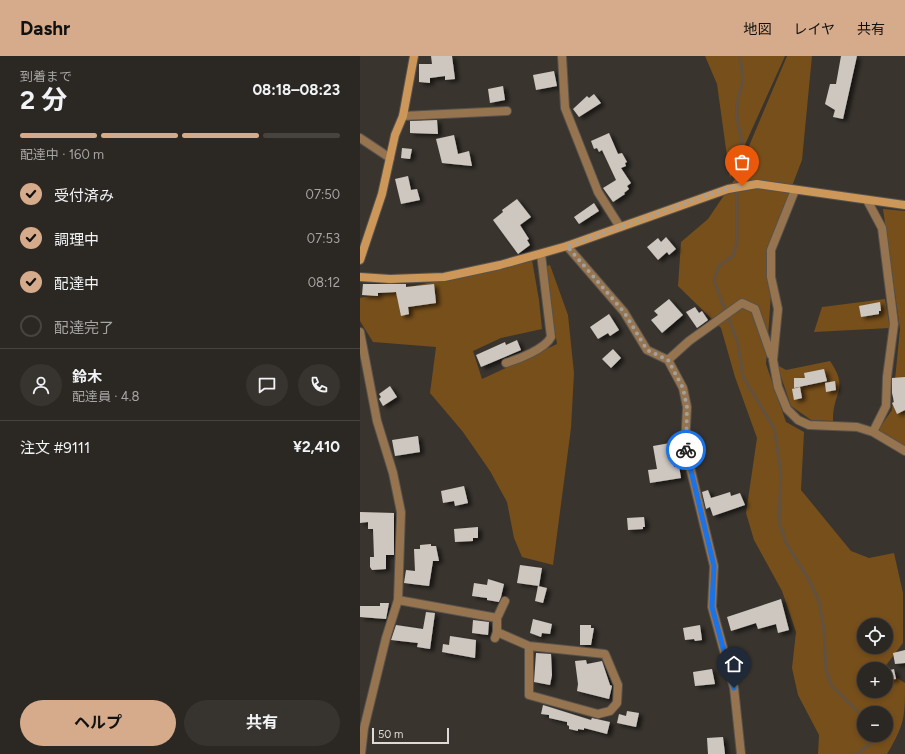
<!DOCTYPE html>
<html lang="ja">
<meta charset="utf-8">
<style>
body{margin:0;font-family:Figtree,"Noto Sans JP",sans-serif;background:#37332f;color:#f1f3f6;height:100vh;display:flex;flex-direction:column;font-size:15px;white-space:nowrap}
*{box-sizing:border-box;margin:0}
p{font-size:13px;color:#a6a5a5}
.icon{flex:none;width:22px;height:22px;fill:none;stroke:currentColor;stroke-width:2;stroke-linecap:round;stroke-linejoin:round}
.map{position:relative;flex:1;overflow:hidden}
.details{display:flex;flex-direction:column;background:#2b2722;width:360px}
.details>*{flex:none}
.controls{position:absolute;left:497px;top:562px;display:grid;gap:8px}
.controls a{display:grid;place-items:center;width:36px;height:36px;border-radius:50%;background:#2b2722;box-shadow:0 2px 6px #0003,0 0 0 1px #474440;font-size:20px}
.scale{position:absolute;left:12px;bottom:10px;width:77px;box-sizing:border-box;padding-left:4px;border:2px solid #dedbd7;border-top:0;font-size:11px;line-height:14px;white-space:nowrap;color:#dedbd7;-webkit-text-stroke:3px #39342e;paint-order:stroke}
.pin{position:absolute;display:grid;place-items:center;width:34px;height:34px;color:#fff;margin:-41px -17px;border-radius:50% 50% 50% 0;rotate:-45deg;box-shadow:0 0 4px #0007}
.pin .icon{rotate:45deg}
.courier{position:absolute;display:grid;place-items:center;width:40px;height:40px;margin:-20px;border:3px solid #1a73e8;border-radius:50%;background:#fff;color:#222;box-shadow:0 1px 5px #0007}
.summary em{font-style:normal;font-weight:700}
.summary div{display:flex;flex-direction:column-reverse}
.summary{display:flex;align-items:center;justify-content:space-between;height:68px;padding:0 20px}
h1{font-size:26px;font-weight:700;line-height:30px}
.bar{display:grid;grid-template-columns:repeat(4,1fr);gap:6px 4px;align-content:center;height:48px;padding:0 20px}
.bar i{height:5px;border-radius:3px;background:#474440}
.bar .selected{background:#d6ab8b}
.bar p{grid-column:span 4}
.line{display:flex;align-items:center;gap:10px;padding:0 20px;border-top:1px solid #474440}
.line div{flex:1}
.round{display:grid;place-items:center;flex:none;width:42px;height:42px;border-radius:21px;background:#37332f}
ol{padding:0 20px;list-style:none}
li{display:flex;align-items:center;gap:12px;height:44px}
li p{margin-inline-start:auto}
li .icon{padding:4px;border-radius:50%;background:#d6ab8b;color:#111;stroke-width:4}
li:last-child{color:#a6a5a5}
li i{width:22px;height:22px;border:2px solid #474440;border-radius:50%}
.primary-button{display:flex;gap:8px;margin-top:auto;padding:8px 20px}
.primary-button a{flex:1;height:46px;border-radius:24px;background:#d6ab8b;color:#111;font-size:16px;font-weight:700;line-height:46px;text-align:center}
.primary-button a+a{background:#37332f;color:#f1f3f6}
header{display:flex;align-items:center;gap:24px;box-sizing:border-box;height:56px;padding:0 20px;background:#d6ab8b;color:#111}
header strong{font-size:19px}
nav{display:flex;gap:22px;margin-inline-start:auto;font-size:14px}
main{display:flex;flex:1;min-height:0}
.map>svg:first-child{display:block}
</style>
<header>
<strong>Dashr</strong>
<nav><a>地図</a><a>レイヤ</a><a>共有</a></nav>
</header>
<main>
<section class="details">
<div class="summary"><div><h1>2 分</h1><p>到着まで</p></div><em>08:18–08:23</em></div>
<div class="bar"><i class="selected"></i><i class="selected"></i><i class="selected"></i><i></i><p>配達中 · 160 m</p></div>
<ol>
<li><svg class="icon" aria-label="check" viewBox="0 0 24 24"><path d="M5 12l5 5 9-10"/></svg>受付済み<p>07:50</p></li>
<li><svg class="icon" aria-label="check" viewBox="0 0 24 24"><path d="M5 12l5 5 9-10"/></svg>調理中<p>07:53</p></li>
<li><svg class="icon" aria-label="check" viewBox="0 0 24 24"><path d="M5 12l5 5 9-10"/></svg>配達中<p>08:12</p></li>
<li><i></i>配達完了</li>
</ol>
<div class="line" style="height:72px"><a class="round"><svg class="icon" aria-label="person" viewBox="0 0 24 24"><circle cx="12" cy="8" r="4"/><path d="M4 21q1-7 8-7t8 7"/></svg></a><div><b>鈴木</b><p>配達員 · 4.8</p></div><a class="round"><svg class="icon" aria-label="chat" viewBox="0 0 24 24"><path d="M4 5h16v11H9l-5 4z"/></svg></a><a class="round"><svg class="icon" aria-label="phone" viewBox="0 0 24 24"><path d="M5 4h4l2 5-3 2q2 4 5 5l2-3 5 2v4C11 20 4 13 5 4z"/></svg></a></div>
<div class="line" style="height:52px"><div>注文 #9111</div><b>¥2,410</b></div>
<div class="primary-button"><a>ヘルプ</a><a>共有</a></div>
</section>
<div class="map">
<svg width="545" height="698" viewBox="0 0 545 698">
<defs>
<filter id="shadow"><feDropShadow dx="4" dy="2.5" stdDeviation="2" flood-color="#0009"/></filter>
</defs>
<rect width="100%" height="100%" fill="#39342e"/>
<path fill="#774f1b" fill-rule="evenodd" d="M345,0h80l-55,122 -13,-94z
M427,0h25l-10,104 -36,94 5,40 -5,70 20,58 18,10 -3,58 50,61 18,7 25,-5 9,40v50l-16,21 -1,5h-22v22h22v-20l19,12c0,34 0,41 -18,71h-69l1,-19 -21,-40 -6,-27 4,-36 -14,-41 -28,-51 -8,-27 11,-75 -22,-61 -14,-49 -43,-42 3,-44 27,-23 27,-40zM504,569h22v22h-22zM504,657h22v22h-22z
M523,153l22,2v236l-27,-17 14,-20 8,-81z
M172,204l7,40 3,29 -41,9 -28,13 9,28 75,-35 -12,-77 5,-2 18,50 6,58 -3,55 -18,137 -31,-8 -8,-19 -7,-36 -17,-31 -27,-39 -33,-39 6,-46 -63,-5 -13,-21v-23z
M525,243l5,29 -76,4 8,-25z
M470,305c20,29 2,31 3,60l-22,-1 -20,-14 -14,-41 9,5z"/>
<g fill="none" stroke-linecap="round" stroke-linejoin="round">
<path stroke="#615140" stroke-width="3" d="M380,0l3,24 -6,23v16l5,23 -5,14v86l-4,14 -14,10 -5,15 24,63 5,33 31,51 7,44 -2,49 7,22 23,37 10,21 5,29 2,40 5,15 33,33
M497,698l14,-11 3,-8"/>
</g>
<path fill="#cec7c0" filter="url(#shadow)" d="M71,0h21l3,23 -10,1v-4l-15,2v5l-11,-1v-18h13z
M481,0h16l-14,63 -10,-2 2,-7 -10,-6 5,-20h6z
M194,15l3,15 -21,4 -3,-15z
M143,30l2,14 -15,3 -2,-14z
M234,38l7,9 -22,14 -6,-8 14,-13 2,2z
M77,64l1,14 -28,-1v-12z
M249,77l9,21 4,-1 5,9 -2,1 1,3 -5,2 10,15 -4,3 2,3 -5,4 1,1 -12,8 -10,-14 13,-8 -14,-30 -3,2 -2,-4 -3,1 -3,-8z
M94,79l4,19 11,-3 3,15 -30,-3 -6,-24z
M42,92l10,1 -2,10 -9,-1z
M48,120l3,14 6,-1 3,11 -19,4 -6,-25z
M157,143l14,18 -11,8 9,14 -2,1 3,5 -12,9 -25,-34 10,-8 -1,-2z
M234,147l5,8 -20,13 -5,-7z
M306,181l10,12 -7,6 -2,-3 -9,8 -11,-13 11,-9 3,4z
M3,228h43v3l28,-3 2,19 -28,4 1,7 -8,2 -5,-24 -18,1v3l-16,-1z
M309,243l14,16 -21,18 -11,-13 7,-5 -4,-4z
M520,246l1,9h-2v3l-18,3 -2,-11z
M335,251l4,6 3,-2 6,9 -11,8 -11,-16z
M249,258l10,16 -9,6 -2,-3 -10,6 -8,-12z
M157,284l4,10 -40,17 -5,-12 29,-13 1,3z
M253,293l8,9 -10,10 -9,-9z
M464,313l3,12 -33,7v-10h11l-1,-5z
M545,321v33l-8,4 -5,-11 2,-1 -2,-9v-15z
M475,325l1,9 -10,2 -1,-9z
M30,330l7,11 -14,9 -4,-7 2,-2 -2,-3z
M440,331l2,11 -8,2 -2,-11z
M58,380l2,16 -25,4 -3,-16z
M310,387l4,24 5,-1 2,12 -31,5 -2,-13 9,-1 -4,-23z
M104,430l4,17 -13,3 -1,-5 -11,2 -2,-12z
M348,434l3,8 19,-6 1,4 9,-3 5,12 -32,11 -3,-9 -4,2 -4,-17z
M0,456l34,1v42h-8v14l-14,1 -2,-3v-10h4l-1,-28h-5v-7l-8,1z
M284,461l1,10h-2v2l-15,1 -1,-12z
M118,471v11h-5v3l-18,1 -1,-13z
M71,488v2h5l3,15h-6l-4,25 -25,-3 2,-13 9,1 -1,-22h6v-4z
M160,509l22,3 -3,18 -22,-3z
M128,523l16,5 -3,13 -2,5 -12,-2v-2l-15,-2 2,-13 13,2z
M178,530l9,2 -4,15 -8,-2z
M421,543l8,31 -11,3 -2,-9 -18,5 -2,-6 -25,8 -4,-14z
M20,547h9l-3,16 -26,-2v-11h20z
M66,556l9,1 -5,36 -13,-2 1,-4 -27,-3 5,-15 27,4z
M173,563l19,5 -2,10 -8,-1 -1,4 -11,-4z
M113,564l16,2 -1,13 -16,-2z
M220,569h11v3h3l-3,17h-11z
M340,569l2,15 -7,1 -1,-2 -9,1 -2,-12z
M90,580l26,4 -1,18 -33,-6 1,-8 6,1z
M545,594v13l-10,1 -2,-11z
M176,597l15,1 1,21 -2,10 -16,-3z
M226,604l1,4 15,-3 8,24 2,1 -3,13 -32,-8 1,-7 -3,-23z
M352,613l3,15 -20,2 -2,-14z
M534,613l2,10 -9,1 -1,-9z
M183,649l48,15 1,-2 18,4 -3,12 -23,-6v2l-6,-1v2l-9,-2v-3l-2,-1v-3l-18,-4v-3l-8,-1z
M267,655l12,2 -3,14 -19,-4 2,-9 7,2z
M363,681l2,17h-17l-1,-16z"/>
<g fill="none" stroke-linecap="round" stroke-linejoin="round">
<defs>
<path id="street" d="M202,0l3,52 33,84 22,35
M43,60l104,-5
M0,82l30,20
M435,134l-24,60v27l7,32 -5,51 5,27 9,22 11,11 11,5 48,2 16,5 32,19
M507,144l15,28 12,96 -7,53 -1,29 -13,26
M207,190l57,66 23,38 21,10 15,28 4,19 -2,39 29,120 -2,41 22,81 7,66
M0,276l17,89 16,52 8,39 -3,88 -12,38 -22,90 -3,26
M308,304l21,-19 53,-38 13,6 16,46
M146,307c13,-4 39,-14 45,-26l-10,-83
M38,544l99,18
M137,576l32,14 76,8 13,31 -1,18 -7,8 -12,3 -69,-19v-49
M135,582l2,-6v-14l8,-17"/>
<path id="secondary" d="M0,204l22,-66 13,-59 8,-19 11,-60
M0,221l30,2 54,-2 56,-12 67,-19 161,-57 29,-5 148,21"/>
</defs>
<use href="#street" stroke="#57524c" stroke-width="10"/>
<use href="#secondary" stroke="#57524c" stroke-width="10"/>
<use href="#street" stroke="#95744f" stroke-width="8"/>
<use href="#secondary" stroke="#cc9759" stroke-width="8"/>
</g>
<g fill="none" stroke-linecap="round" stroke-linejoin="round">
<path stroke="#a4a19c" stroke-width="4" stroke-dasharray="0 7.2" d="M326,394l1,-43 -4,-19 -15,-28 -21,-10 -23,-38 -57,-66 161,-58 14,-2"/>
<path stroke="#1a73e8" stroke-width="5" d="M326,394l28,116 -2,41 22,81"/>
</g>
</svg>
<div class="controls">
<a><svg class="icon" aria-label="locate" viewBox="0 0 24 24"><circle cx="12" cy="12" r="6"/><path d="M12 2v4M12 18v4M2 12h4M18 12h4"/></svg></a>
<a>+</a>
<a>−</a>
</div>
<div class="scale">50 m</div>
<div class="pin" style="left:382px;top:130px;background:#ea580c"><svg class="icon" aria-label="bag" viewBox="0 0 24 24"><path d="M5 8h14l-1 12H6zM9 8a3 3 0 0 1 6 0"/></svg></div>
<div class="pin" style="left:374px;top:632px;background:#1f2937"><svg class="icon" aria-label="home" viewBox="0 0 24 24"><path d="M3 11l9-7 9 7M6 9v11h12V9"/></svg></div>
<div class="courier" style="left:326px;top:394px"><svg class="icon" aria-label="bike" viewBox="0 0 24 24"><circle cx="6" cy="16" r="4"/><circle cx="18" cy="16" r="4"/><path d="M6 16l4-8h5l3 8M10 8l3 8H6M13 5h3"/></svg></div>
</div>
</main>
